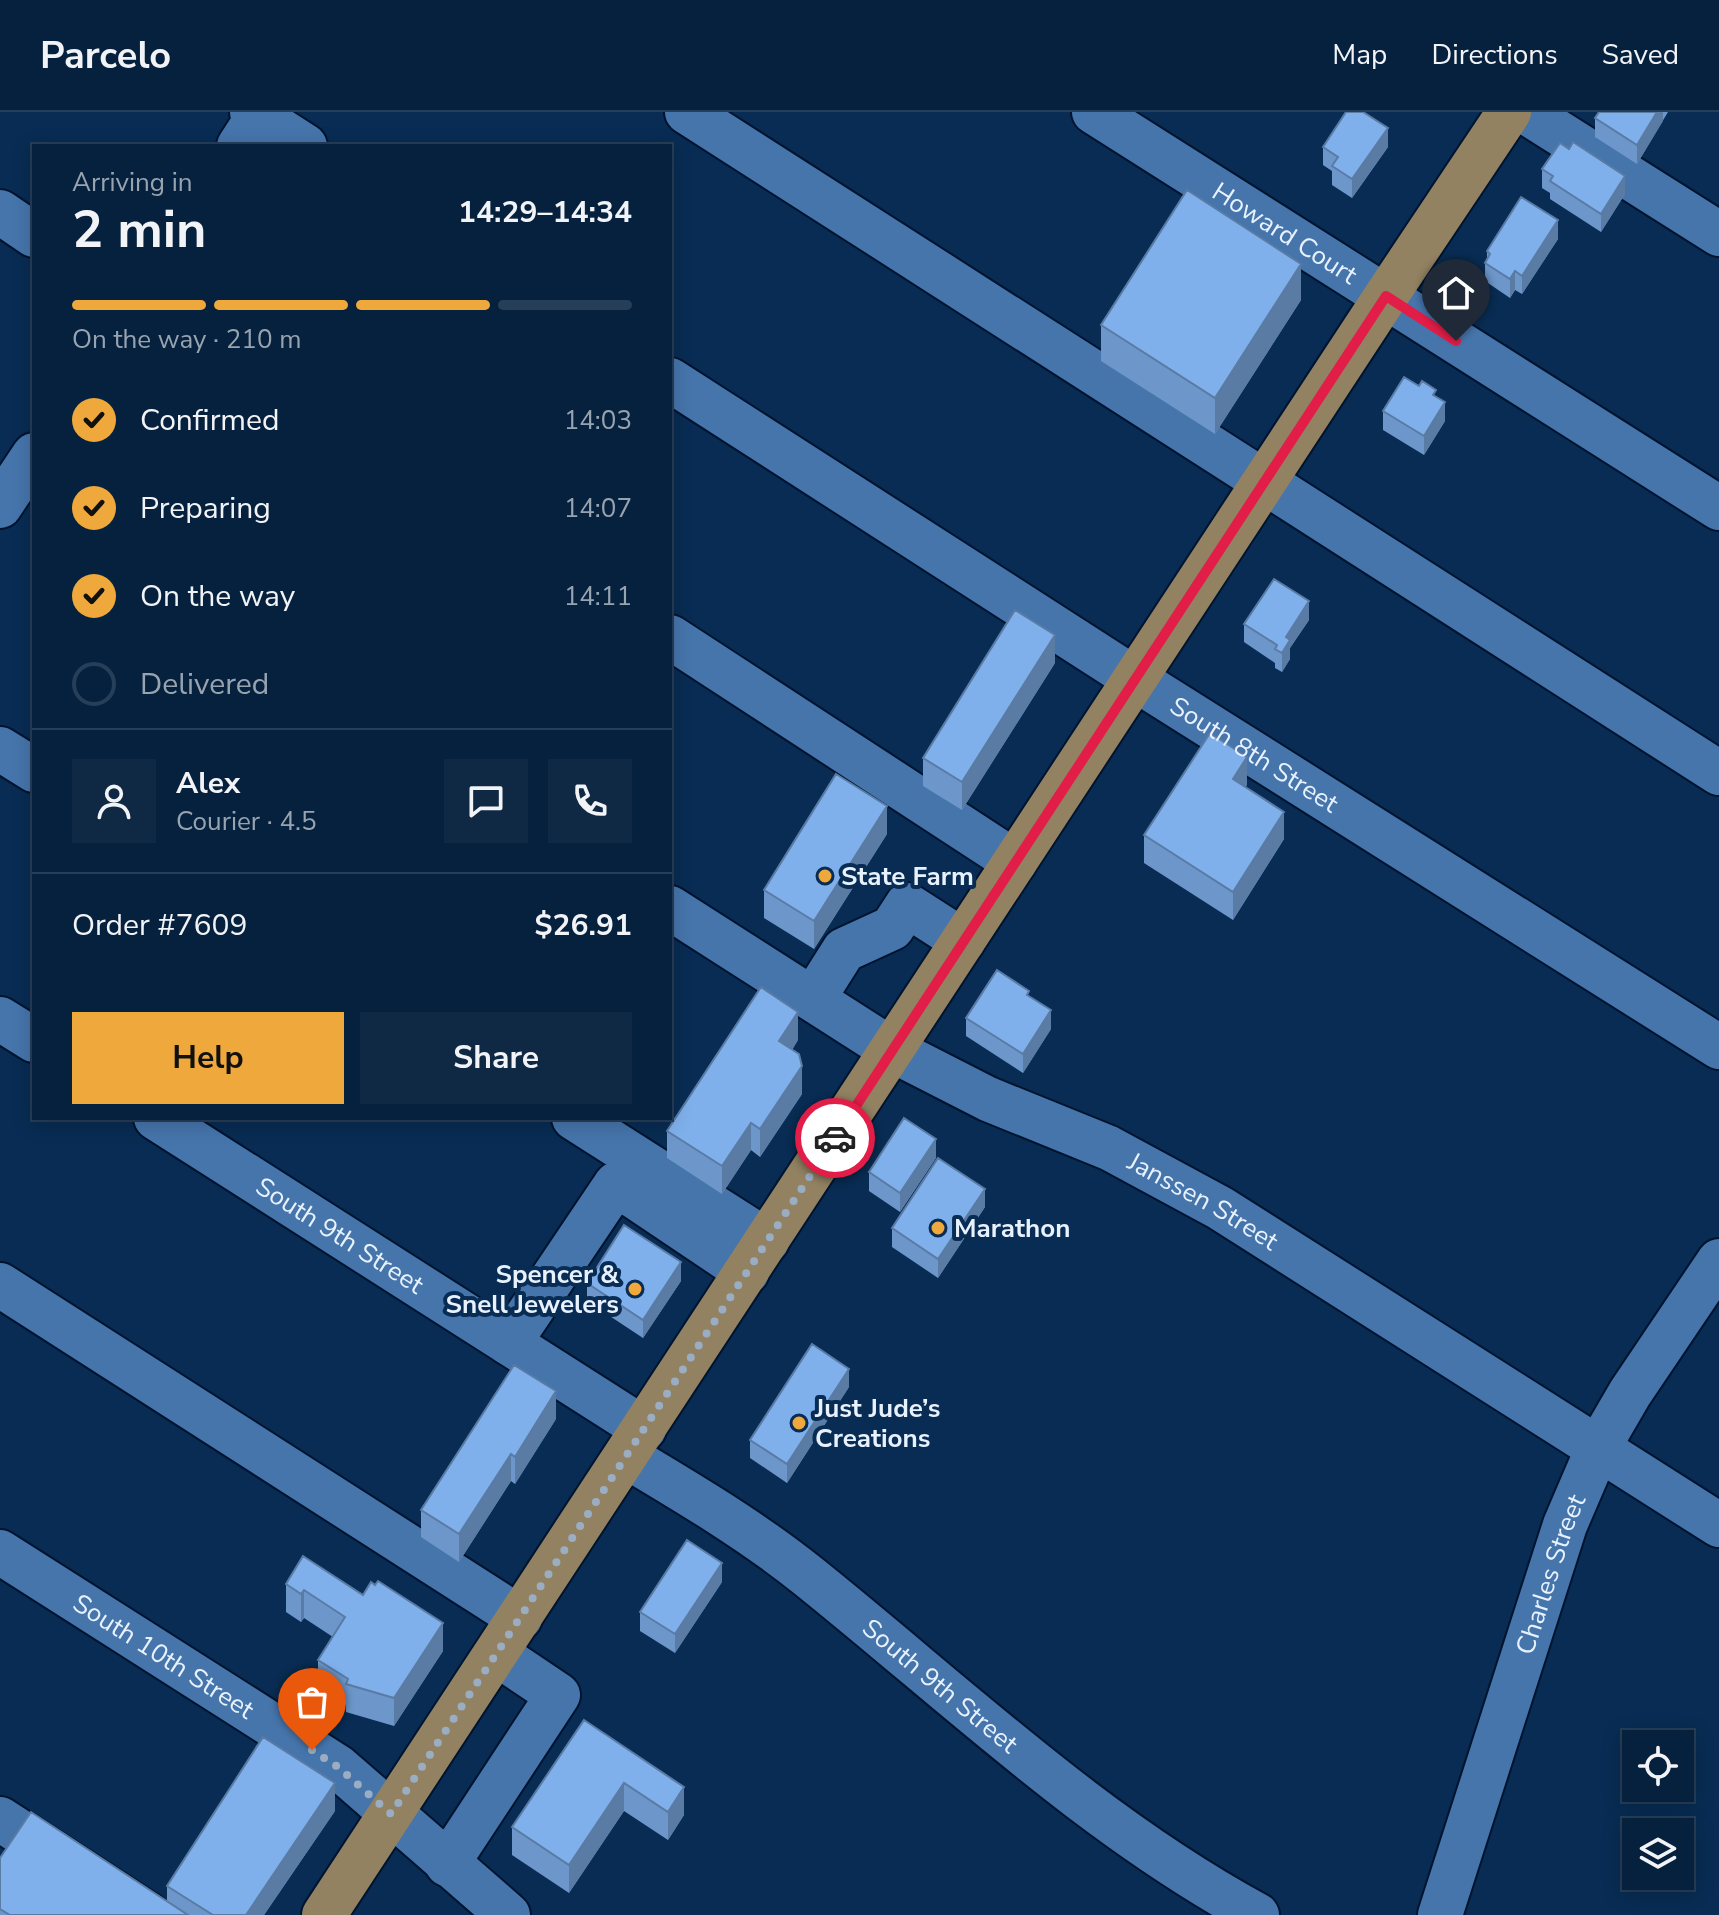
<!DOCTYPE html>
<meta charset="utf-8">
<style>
body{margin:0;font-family:"Nunito Sans",sans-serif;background:#0f2945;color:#f1f3f6;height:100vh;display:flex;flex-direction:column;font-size:30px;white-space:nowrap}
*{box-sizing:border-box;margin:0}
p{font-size:26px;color:#98a3b0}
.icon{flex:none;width:44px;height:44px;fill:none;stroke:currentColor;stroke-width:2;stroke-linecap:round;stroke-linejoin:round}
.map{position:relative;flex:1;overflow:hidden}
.panel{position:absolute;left:32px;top:32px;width:640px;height:976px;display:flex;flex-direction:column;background:#06213e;border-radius:0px;box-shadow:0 4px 20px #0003,0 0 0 2px #273e58}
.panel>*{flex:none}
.tools{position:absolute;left:1622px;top:1618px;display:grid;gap:16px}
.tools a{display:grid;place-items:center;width:72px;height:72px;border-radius:0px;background:#06213e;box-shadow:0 4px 20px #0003,0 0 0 2px #273e58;font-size:40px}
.pin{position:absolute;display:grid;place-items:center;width:68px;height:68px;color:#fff;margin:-82px -34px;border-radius:50% 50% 50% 0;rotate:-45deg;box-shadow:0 0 8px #0007}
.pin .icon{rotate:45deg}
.courier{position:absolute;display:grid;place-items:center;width:80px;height:80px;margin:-40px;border:6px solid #e11d48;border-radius:50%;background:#fff;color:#222;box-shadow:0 2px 10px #0007}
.headline em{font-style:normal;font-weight:700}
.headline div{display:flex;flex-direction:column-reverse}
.headline{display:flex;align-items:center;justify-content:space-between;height:136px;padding:0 40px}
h1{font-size:52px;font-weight:700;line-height:60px}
.bar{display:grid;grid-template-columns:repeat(4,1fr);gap:12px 8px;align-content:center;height:96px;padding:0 40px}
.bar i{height:10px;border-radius:6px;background:#273e58}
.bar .on{background:#eea83c}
.bar p{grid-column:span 4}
.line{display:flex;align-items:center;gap:20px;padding:0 40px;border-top:2px solid #273e58}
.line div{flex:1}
.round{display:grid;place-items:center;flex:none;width:84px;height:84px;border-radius:0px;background:#0f2945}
ol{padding:0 40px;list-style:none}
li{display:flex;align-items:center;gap:24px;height:88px}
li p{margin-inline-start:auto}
li .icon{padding:8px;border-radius:50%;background:#eea83c;color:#111;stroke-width:4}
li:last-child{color:#98a3b0}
li i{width:44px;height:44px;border:4px solid #273e58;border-radius:50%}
.cta{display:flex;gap:16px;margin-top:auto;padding:16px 40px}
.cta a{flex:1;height:92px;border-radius:0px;background:#eea83c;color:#111;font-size:32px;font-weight:700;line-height:92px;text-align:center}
.cta a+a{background:#0f2945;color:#f1f3f6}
header{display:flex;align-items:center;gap:48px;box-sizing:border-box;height:112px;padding:0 40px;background:#06213e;border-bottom:2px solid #273e58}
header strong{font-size:38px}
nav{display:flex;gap:44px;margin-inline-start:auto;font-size:28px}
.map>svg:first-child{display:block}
</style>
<header>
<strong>Parcelo</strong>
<nav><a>Map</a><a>Directions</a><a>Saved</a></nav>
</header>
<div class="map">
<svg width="1719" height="1803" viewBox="0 0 1719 1803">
<rect width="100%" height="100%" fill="#082c53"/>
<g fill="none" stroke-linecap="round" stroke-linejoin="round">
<defs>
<g id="minor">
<path d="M252,0l53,34"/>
<path d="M687,0l1032,661"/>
<path id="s1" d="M1094,0l625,396"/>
<path d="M1526,0l193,122"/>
<path d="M239,34l22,-34"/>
<path d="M0,100l34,23"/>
<path id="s2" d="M670,268l465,299 584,368"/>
<path d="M0,394l34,-51"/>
<path d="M670,525l345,225"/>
<path d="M0,637l34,21"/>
<path id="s3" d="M670,796l222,142 96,49 121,49 111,60 499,317"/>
<path d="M813,887l31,-49 48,-22 15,-23 56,36"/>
<path d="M0,907l34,21"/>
<path id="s4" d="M156,1006l488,311"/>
<path d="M574,1006l193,123"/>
<path d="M0,1173l520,333"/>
<path d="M509,1231l107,-159 131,88"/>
<path id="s5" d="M626,1344c62,37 126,75 182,120 146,117 283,249 449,339"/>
<path id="s6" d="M0,1440l338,215 170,148"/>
<path d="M0,1707l148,96"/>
<path d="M447,1752l111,-169 -61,-41"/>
<path id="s7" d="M1440,1803l125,-390 33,-77 32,-55 89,-132"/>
</g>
<path id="major" d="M324,1803l1062,-1619 123,-184"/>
</defs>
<use href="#minor" stroke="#00142f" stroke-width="48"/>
<use href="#major" stroke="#00142f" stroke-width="48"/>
<use href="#minor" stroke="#4675ac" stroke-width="44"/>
<use href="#major" stroke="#928262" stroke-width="44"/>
</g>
<path fill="#6d97ca" d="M1599,0h69l-31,52 -42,-27v-19z
M1323,35h65l-36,51 -20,-13v-14l-9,-6z
M1542,57l83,25 -24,38 -51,-33v-6l-8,-5z
M1558,127l-36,55 -7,-4 -5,8 -25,-17v-18l2,-3v-9z
M1301,188l-86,134 -114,-73v-36z
M1436,285l9,24 -21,34 -41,-25v-19z
M1309,508l-19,28v11l-8,13 -7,-4v-5l-31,-21v-18z
M1055,551l-93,147 -39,-24v-28z
M1247,673l-2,2 39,52 -51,81 -89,-57v-28z
M887,722l-73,115 -50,-31v-28z
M1029,884l22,33 -28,44 -57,-37v-18z
M798,928l-6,10 10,44 -42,63 -9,-7 -29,44 -55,-36v-27z
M936,1046l-36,54 -31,-21v-19z
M985,1095l-47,71 -46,-31v-19z
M681,1169l-38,57 -56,-37v-18z
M849,1275l-62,96 -37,-25v-18z
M556,1307l-41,65 -4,-3 -52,81 -38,-25v-27z
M303,1444l140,95 -49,75 -48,-14v-7l-28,-17v-28l15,-23 -29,-19 -3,4 -15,-10v-28z
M722,1470l-47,71 -35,-22v-19z
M584,1608l100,95 -16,25 -44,-29 -55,82 -57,-38v-28z
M335,1699l-71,104h-264v-57l167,43v-15z"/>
<path fill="#597ba4" d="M1657,0h6v9l-26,43v-19z
M1388,16v19l-36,51v-19z
M1625,64v18l-24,38v-18z
M1558,108v19l-36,55v-18z
M1301,152v36l-86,134v-36z
M1515,159v19l-5,8v-19z
M1445,290v19l-21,34v-19z
M1309,489v19l-19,28v11l-8,13v-19l4,-16z
M1055,523v28l-93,147v-28z
M1247,645v28l-14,22v-28z
M887,694v28l-73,115v-28z
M1284,700v27l-51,81v-28z
M1051,898v19l-28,44v-19z
M798,900v28l-19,29v-28z
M802,954v28l-42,63v-28z
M751,1011v27l-29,44v-28z
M936,1027v19l-36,54v-19z
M985,1077v18l-47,71v-19z
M681,1150v19l-38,57v-18z
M849,1257v18l-62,96v-19z
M556,1279v28l-41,65v-27z
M511,1342v27l-52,81v-28z
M722,1451v19l-47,71v-19z
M304,1478v28l-3,4v-28z
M443,1511v28l-49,75v-28z
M335,1671v28l-71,104h-18z
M624,1671v28l-55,82v-28z
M684,1675v28l-16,25v-28z"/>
<path fill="#7fb0eb" stroke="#597ba4" stroke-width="2" d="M1346,0h17l25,16 -36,51 -20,-13 6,-9 -15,-10z
M1599,0h58l-20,33 -42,-27z
M1573,30l52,34 -24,38 -51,-33 3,-5 -11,-7 18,-26 9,6z
M1187,78l114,74 -86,134 -114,-73z
M1521,85l37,23 -36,56 -7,-5 -5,8 -25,-16 5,-9 -3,-3z
M1404,265l15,9 3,-5 14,9 -3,5 12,7 -21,34 -41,-25z
M1274,467l35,22 -23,36 4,3 -8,13 -7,-4 2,-4 -33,-21z
M1015,498l40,25 -93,147 -39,-24z
M1210,621l37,24 -14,22 51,33 -51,80 -89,-57z
M836,662l51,32 -73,115 -50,-31z
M997,858l32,21 -2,4 24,15 -28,44 -57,-36z
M761,875l37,25 -19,29 20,13 3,12 -42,63 -9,-6 -29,43 -55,-35z
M904,1006l32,21 -36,54 -31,-21z
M938,1046l47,31 -47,70 -46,-31z
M624,1113l57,37 -38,58 -56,-37z
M812,1232l37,25 -62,95 -37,-24z
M514,1253l42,26 -41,66 -4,-3 -52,80 -38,-24z
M687,1428l35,23 -47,71 -35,-22z
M303,1444l60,39 8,-13 4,3 3,-4 65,42 -49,75 -48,-14 2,-5 -30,-19 27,-43 -41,-27 -3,4 -15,-10z
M584,1608l100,67 -16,25 -44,-29 -55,82 -57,-38z
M263,1625l72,46 -89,132h-33l-46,-29z
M31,1700l157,103h-178l-10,-6v-51z"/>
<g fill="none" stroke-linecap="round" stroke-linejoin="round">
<path stroke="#9aadc2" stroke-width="8" stroke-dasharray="0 14.4" d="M312,1638l26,17 53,47 444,-676"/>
<path stroke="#e11d48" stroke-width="10" d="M835,1026l551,-842 70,45"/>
</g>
<g fill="#eea83c" stroke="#082c53" stroke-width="3">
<circle cx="825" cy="764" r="8"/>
<circle cx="938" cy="1116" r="8"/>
<circle cx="635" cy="1177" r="8"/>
<circle cx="799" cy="1311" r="8"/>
</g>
<g text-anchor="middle" stroke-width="8" stroke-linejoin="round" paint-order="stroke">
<g font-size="26" fill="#e8f2fe" stroke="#082c53">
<text dy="9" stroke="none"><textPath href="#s1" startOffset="226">Howard Court</textPath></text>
<text dy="9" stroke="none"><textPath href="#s2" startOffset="694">South 8th Street</textPath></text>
<text dy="9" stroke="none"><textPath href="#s3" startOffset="610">Janssen Street</textPath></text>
<text dy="9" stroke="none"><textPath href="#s4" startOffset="218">South 9th Street</textPath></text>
<text dy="9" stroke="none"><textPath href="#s7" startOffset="358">Charles Street</textPath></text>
<text dy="9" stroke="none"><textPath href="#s6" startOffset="194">South 10th Street</textPath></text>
<text dy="9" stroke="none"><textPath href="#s5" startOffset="390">South 9th Street</textPath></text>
</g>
<g font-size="26" font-weight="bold" fill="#e8f2fe" stroke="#082c53" text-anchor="start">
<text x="841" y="773">State Farm</text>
<text x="954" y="1125">Marathon</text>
<text x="619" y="1171" text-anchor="end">Spencer &amp;<tspan x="619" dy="30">Snell Jewelers</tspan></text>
<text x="815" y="1305">Just Jude’s<tspan x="815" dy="30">Creations</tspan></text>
</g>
</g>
</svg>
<div class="tools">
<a><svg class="icon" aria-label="locate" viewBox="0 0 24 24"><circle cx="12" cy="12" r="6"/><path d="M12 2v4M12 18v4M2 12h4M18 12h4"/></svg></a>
<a><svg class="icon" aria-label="layers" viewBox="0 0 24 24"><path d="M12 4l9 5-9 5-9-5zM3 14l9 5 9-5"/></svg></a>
</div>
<div class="pin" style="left:312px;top:1638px;background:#ea580c"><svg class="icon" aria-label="bag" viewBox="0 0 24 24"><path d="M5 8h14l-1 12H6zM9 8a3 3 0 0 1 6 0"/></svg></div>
<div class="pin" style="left:1456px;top:229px;background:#1f2937"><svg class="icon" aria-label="home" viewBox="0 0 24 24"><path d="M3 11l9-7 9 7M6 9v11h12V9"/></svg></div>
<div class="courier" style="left:835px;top:1026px"><svg class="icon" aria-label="car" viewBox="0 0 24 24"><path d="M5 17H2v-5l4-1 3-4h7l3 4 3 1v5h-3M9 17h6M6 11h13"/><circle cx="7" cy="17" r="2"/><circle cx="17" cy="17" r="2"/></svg></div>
<section class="panel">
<div class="headline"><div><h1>2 min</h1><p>Arriving in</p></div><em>14:29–14:34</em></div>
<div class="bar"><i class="on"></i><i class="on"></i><i class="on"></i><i></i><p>On the way · 210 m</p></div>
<ol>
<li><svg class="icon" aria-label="check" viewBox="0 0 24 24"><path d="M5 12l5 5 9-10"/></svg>Confirmed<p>14:03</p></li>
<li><svg class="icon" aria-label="check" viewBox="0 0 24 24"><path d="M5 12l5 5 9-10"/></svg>Preparing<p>14:07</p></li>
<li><svg class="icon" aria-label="check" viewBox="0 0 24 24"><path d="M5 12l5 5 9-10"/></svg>On the way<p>14:11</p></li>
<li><i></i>Delivered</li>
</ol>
<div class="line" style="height:144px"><a class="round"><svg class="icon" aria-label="person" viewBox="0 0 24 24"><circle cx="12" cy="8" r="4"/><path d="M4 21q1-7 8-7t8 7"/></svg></a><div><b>Alex</b><p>Courier · 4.5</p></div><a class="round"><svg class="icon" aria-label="chat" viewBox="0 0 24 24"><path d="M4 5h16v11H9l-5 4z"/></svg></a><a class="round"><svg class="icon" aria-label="phone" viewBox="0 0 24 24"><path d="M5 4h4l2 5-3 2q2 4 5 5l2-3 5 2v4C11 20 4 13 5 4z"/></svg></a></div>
<div class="line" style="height:104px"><div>Order #7609</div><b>$26.91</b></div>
<div class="cta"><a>Help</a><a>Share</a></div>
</section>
</div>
